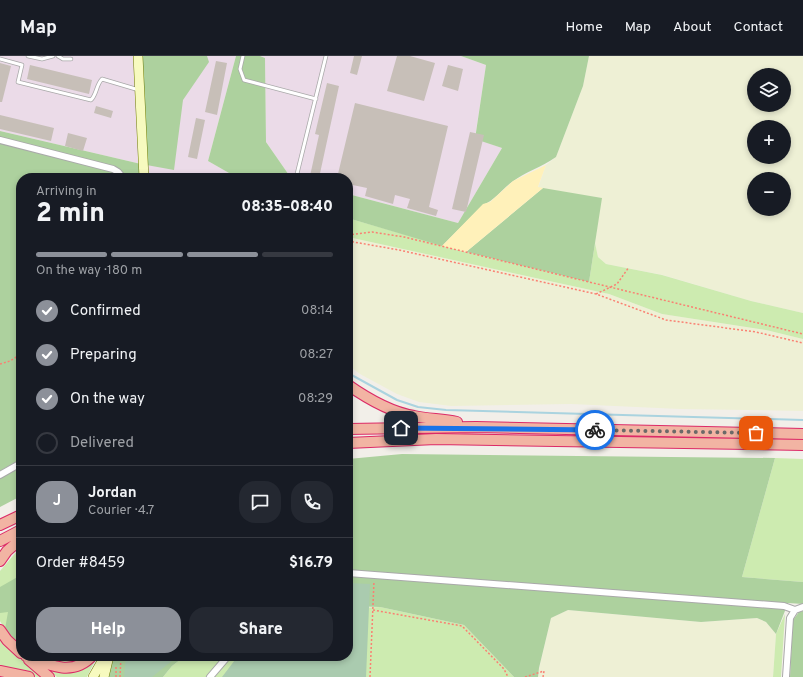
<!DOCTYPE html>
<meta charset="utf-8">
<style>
body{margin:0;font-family:Overpass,sans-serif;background:#242831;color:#f1f3f6;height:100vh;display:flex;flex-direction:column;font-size:15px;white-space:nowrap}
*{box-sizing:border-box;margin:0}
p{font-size:13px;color:#9ea1a6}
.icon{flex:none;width:22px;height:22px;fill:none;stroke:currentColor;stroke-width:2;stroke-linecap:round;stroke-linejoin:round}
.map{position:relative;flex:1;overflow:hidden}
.details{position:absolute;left:16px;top:117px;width:337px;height:488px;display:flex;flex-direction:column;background:#171b24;border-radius:16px;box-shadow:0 2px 6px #0003}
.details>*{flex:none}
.tools{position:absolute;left:747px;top:12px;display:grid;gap:8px}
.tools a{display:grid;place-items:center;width:44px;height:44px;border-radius:50%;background:#171b24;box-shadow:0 2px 6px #0003;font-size:20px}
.pin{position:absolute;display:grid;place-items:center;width:34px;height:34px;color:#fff;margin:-17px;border-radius:8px;box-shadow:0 2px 6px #0006}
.courier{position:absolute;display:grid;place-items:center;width:40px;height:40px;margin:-20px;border:3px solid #1a73e8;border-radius:50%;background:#fff;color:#222;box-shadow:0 1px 5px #0007}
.head em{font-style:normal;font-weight:800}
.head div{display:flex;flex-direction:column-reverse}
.head{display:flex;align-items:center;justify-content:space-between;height:68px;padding:0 20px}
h1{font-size:26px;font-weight:800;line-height:30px}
.bar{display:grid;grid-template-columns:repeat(4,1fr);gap:6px 4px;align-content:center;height:48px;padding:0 20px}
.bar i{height:5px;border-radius:3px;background:#363941}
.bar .current{background:#8c9099}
.bar p{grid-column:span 4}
.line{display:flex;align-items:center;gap:10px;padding:0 20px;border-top:1px solid #363941}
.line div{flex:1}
.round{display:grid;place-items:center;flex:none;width:42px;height:42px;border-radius:16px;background:#242831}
ol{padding:0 20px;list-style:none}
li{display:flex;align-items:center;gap:12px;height:44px}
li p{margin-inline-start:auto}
li .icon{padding:4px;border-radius:50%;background:#8c9099;color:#fff;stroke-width:4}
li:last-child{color:#9ea1a6}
li i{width:22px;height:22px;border:2px solid #363941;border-radius:50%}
.button{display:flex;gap:8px;margin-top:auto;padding:8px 20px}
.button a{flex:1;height:46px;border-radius:16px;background:#8c9099;color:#fff;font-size:16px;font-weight:800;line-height:46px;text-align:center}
.button a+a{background:#242831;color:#f1f3f6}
header{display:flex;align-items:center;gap:24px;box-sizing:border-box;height:56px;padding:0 20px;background:#171b24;border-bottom:1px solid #363941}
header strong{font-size:19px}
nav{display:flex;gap:22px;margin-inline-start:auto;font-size:14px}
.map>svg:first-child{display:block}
</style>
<header>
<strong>Map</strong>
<nav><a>Home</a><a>Map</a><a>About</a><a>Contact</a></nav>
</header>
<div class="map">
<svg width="803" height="621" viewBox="0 0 803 621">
<rect width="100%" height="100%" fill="#f2efe9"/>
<path fill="#ebdbe8" d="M0,0h236l-28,105 21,12v5h-89l1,-14 -141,-33z
M260,0h201l25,9 -11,73 27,10 -44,75 -110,-29v-16h-57l-25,-36 -1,-84z"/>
<path fill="#eef0d5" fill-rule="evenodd" d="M589,0h214v257l-52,-12 -88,-26 -57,-11 -8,-7 -3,-14 6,-45 -63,-10 8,-23 10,-8 27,-71zM754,19h30v30h-30zM754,71h30v30h-30zM754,123h30v30h-30z
M348,181l261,57 53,20 104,16 37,9v72l-123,-2 -109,-5 -120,2 -32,-4 -22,-8 -37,-20 -12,-9z
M568,554l133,12 56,-4 9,4 10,12 -3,43h-235l1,-8 12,-51z"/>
<path fill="#cdebb0" d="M351,163l115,33 123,30 6,-39 3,14 8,7 56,11 89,26 52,12v26l-37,-9 -104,-16 -53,-20 -261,-57v-15z
M775,402l28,1v123l-61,-5z
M21,492v100l-9,-7 -12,-20v-50l18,-21z
M380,551l84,18 50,52h-351l9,-11 13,-10h163l10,-48z
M785,558l-4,63h-8l3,-43z
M0,584l44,37h-7l-37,-10z
M31,600h66l-10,21h-30z"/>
<path fill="#add19e" d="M142,0h65l2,6 -26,38 -9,70 -33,-6 -1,14h-119v281l-21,12v-340l141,33z
M236,0h24l5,2 1,84 25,36h-62v-5l-21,-12z
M461,0h128l-6,30 -27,71c-14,10 -31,15 -44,25 -10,7 -17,18 -29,23l-41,41 -91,-27 -3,3v-28l110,29 44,-75 -27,-9 11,-74z
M543,132l59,10 -13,84 -123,-30z
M402,398l373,4 -33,119 61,5v22l-15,-1 -12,31 -10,-12 -9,-4 -56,4 -133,-12 -17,8 -12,50 -1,9h-24l-50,-52 -84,-18 -32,-1v-147z
M21,410v30l-21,11v-29z
M21,519v65l-6,1 -10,-12 3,-17 -8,1v-26z
M803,555v66h-13l3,-57 6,-8z
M110,600h75l-13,10 -9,11h-58z"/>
<path fill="#fff1ba" d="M546,109l-8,22 5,1 -77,64 -24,-6 41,-42 7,-2 23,-21z"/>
<path fill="#aacbaf" d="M348,527l22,1 -4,93h-144l16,-21h110z
M126,600h52l-26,21h-28z"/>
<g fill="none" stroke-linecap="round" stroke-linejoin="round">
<path stroke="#aad3df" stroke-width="2" d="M348,317l49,27 21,7 28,3 357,10"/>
</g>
<path fill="#c7bfb8" d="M354,0h8l-5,19 -7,-2z
M397,0h13l25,7 -11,38 -37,-10z
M216,5l11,2 -10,52 -12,-3z
M0,7l11,3 -9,36h-2z
M30,9l62,15 -3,14 -62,-15z
M448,9l15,4 -5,22 -16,-5z
M327,27l12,3 -20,92h-2l-7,-2 9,-41 -4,-1z
M355,47l93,23 -19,81 9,3 -2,6 -29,-8 3,-9 -15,-4 -2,9 -28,-8 2,-8 -19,-4v-6h-11z
M96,50l17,5 -2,7 -17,-5z
M0,59l54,13 -3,13 -51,-12z
M196,62l9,2 -8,39 -9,-2z
M470,76l14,3 -18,77 -14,-3z
M68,77l19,5 -4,13 -18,-5z"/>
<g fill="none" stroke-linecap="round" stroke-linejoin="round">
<defs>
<path id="service" d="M28,0l14,3 11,-3
M58,0l5,3h8
M243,0l-3,13 4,11 72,19
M0,3l22,6 -4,17 73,18c6,-6 5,-15 11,-21l37,11
M296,122l30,-122"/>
<path id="minor" d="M0,84l113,29 5,3 5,6
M0,419l21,-12
M348,517l436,33 11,4
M210,621l18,-21
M786,621l4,-59 5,-8 8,-3"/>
<path id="secondary" d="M138,0l6,122
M93,621l12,-21
M104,621l5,-21"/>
<path id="trunk" d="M348,329c20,14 42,27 66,31 14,3 29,3 43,6
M348,373l128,-2 327,7
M348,387l88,-4 367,6
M0,469l21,-10
M0,485l21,-11
M0,505l7,-10 14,-12
M0,574l7,10 14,13
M26,600c22,9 47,21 66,0
M29,604l20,17
M0,615l29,6"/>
</defs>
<use href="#service" stroke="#a9a9a9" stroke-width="4.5"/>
<use href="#minor" stroke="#a9a9a9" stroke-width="8"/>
<use href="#secondary" stroke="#707d05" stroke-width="10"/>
<use href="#trunk" stroke="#dc2a67" stroke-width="12"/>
<path stroke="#fa8072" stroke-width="1.5" stroke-dasharray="2 2" stroke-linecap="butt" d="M348,179l24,-3 32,5 399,97
M348,185l51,9 197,44 70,26 90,12 47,11
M596,238l21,-10 12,-17
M0,308l10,-3 11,-7
M373,554l89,16 42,43 4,8
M116,621v-11
M120,621l1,-21
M370,621l4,-96
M525,621l19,-6 -1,6"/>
<use href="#service" stroke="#fff" stroke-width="3"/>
<use href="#minor" stroke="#fff" stroke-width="6"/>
<use href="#secondary" stroke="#f7fabf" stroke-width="9"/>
<use href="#trunk" stroke="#f2b4a3" stroke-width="10"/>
</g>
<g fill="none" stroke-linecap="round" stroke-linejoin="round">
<path stroke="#6b6a68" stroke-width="4" stroke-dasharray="0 7.2" d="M595,374l161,3"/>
<path stroke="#1a73e8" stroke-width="5" d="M401,372l194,2"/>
</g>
</svg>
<div class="tools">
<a><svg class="icon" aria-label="layers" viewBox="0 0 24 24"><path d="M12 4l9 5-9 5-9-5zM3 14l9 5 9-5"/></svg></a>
<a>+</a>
<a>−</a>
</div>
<div class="pin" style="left:756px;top:377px;background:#ea580c"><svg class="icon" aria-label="bag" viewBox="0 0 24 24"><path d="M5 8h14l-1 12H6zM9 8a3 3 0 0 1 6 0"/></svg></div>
<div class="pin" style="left:401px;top:372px;background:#1f2937"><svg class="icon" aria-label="home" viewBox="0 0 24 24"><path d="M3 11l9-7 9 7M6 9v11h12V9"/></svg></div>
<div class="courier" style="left:595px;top:374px"><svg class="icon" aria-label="bike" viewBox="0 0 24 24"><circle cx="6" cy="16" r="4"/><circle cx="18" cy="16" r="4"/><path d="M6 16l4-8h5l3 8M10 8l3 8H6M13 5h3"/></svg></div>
<section class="details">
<div class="head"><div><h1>2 min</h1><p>Arriving in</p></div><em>08:35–08:40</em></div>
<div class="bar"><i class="current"></i><i class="current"></i><i class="current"></i><i></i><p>On the way · 180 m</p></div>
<ol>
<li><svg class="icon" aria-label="check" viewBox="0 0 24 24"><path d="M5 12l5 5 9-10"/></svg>Confirmed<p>08:14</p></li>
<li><svg class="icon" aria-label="check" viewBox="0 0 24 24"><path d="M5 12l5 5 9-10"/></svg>Preparing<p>08:27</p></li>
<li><svg class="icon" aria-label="check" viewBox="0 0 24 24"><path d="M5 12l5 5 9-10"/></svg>On the way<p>08:29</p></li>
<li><i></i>Delivered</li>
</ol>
<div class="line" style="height:72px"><b class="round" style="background:#8c9099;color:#fff">J</b><div><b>Jordan</b><p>Courier · 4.7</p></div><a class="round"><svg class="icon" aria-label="chat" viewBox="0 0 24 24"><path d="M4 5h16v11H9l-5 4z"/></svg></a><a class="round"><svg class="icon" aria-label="phone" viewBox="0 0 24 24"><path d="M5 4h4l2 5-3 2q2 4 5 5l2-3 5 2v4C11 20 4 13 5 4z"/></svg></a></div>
<div class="line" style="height:52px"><div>Order #8459</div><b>$16.79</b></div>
<div class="button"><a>Help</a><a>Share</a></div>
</section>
</div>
